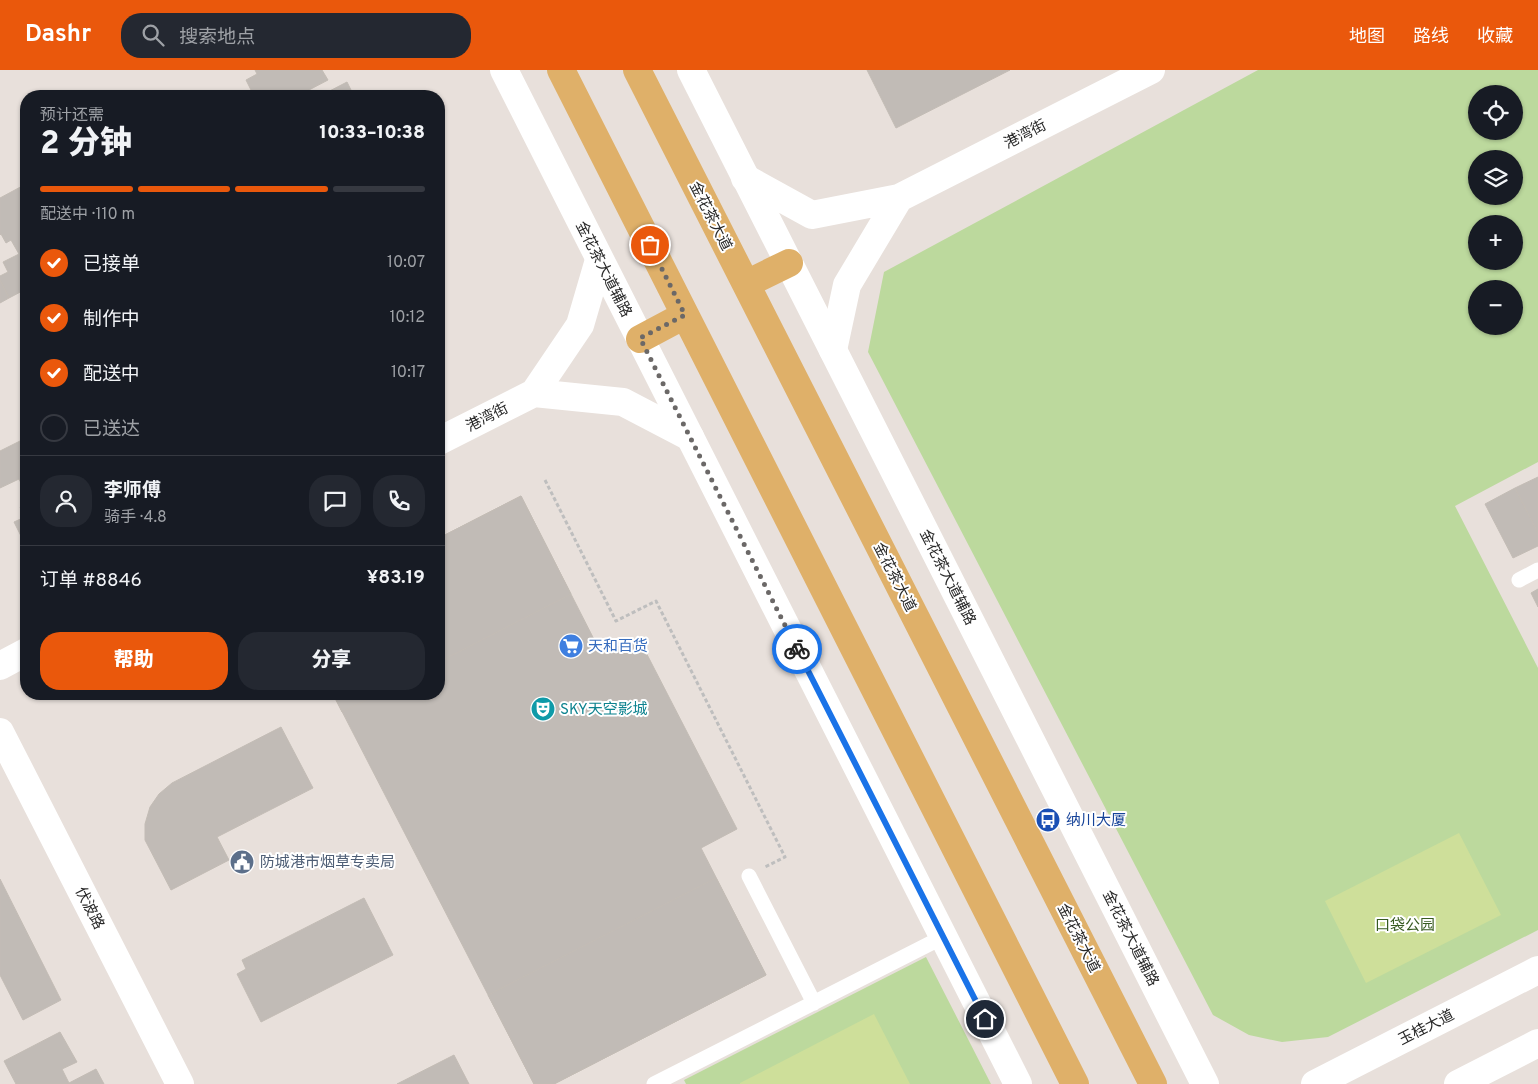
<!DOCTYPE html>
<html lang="zh">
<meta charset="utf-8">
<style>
body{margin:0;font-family:Overpass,"Noto Sans SC",sans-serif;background:#242831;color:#f1f3f6;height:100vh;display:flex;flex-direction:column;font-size:19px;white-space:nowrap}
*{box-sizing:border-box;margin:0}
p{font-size:16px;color:#9ea1a6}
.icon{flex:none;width:28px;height:28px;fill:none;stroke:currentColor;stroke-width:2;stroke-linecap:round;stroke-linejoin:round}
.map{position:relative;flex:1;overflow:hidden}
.details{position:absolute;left:20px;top:20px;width:425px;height:610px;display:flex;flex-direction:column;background:#171b24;border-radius:20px;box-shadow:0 1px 4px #0004}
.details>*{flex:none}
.tools{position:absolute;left:1468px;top:15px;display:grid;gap:10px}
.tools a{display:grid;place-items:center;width:55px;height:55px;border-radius:50%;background:#171b24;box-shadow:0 1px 4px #0004;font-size:25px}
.pin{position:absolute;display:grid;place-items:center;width:42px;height:42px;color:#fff;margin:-21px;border:2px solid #fff;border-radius:50%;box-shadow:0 1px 5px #0007}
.courier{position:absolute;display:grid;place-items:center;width:50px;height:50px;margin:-25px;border:4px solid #1a73e8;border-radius:50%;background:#fff;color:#222;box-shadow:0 1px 6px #0007}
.head em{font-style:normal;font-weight:800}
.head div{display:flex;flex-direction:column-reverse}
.head{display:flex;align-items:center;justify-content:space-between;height:85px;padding:0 20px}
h1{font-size:32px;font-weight:800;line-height:38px}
.bar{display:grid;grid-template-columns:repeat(4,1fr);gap:8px 5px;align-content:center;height:60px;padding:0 20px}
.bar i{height:6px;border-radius:4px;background:#363941}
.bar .active{background:#ea580c}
.bar p{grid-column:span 4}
.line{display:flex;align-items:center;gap:12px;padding:0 20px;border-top:1px solid #363941}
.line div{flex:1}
.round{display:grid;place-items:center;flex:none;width:52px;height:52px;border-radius:20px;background:#242831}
ol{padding:0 20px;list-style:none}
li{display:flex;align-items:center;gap:15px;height:55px}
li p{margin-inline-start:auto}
li .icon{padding:5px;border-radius:50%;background:#ea580c;color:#fff;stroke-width:4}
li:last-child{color:#9ea1a6}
li i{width:28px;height:28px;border:2px solid #363941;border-radius:50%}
.primary-button{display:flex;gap:10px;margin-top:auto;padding:10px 20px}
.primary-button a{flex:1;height:58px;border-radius:20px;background:#ea580c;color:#fff;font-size:20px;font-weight:800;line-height:58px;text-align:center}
.primary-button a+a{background:#242831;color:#f1f3f6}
header{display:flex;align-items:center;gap:30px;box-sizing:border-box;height:70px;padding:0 25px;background:#ea580c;color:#fff}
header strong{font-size:24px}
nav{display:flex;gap:28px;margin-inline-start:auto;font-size:18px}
.search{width:350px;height:45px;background:#242831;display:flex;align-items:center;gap:12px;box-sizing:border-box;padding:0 18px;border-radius:20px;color:#9ea1a6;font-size:19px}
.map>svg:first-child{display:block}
</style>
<header>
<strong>Dashr</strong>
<div class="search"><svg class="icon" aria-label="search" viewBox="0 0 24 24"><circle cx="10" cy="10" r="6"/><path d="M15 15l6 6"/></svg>搜索地点</div>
<nav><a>地图</a><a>路线</a><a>收藏</a></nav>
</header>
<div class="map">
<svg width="1538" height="1014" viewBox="0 0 1538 1014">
<rect width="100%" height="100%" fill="#e8e0db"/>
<path fill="#bcd99d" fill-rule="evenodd" d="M1258,0h280v392l-83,44 83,162v262l-210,107 -46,5 -33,-7 -36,-20 -345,-663 16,-80zM1476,24h38v37h-38zM1476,89h38v37h-38zM1476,154h38v37h-38zM1476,219h38v37h-38z
M926,887l65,127h-305l-2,-4z"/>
<path fill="#cedf9a" d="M1459,763l42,82 -135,68 -41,-82z
M874,944l36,70h-170v-1z"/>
<path fill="#c1bbb6" stroke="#c3bcb5" d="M255,0h67l6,10 -21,11 3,5h-65l7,-4 -6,-12 11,-6z
M867,0h143l-114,58z
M347,12l7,14h-34z
M26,114v105l-17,9 -9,-18v-4l8,-4 -5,-10 16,-8 -8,-14 -5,3 -5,-9 -1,1v-37z
M0,210l9,18 -9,5z
M26,368v48l-3,1 -4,-8 -19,9v-37z
M1538,407v56l-23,-45z
M1515,418l23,45v13l-25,12 -28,-54z
M521,426l81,159 36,-18 99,192 -36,19 65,127 -212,109h-20l-201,-390h106v-156z
M521,426l50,98 -132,68v-124z
M26,433v40l-1,1 -11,-22 11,-5 -5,-10z
M1538,519v18l-7,-14z
M333,624h45l-36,18z
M281,657l32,61 -96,49 12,23 -58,30 -26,-50v-16l5,-17 9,-13 13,-11z
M716,808l50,97 -212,109h-20l-46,-89z
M0,809l61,121 -38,20 -23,-45z
M364,828l29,57 -132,67 -24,-48 9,-5 -4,-9z
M60,962l17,30 -15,7 7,14 27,-14 8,15h-88l-12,-23z
M454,985l15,29h-72z"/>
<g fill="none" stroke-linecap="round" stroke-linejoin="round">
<path stroke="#bebebe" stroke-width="3" stroke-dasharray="4 2.5" stroke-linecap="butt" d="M545,410l71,141 40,-20 129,256 -20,10"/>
<path stroke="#fff" stroke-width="15" d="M1519,510l19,-10
M749,806l65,127
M654,1014l289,-147"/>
<path stroke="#fff" stroke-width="28" d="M745,108l67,37 87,-17 252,-128
M833,280l14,-65 52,-87
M534,323l89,9 67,35
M439,371l95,-48 46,-68 19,-65
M0,596l26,-14
M0,662l180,352"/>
<path stroke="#fff" stroke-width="28" d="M504,0l514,1014
M691,0l514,1014
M1315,1014l223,-114
M1458,1014l80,-41"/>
<path stroke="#dfb069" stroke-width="28" d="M561,0l514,1014
M637,0l516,1014
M746,214l43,-21
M640,269l45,-24"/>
</g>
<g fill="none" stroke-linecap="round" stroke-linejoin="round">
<path stroke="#6b6867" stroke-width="5" stroke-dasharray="0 9" d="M650,175l35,70 -45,23 157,311"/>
<path stroke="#1a73e8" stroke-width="6" d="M797,579l188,370"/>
</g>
<defs>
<symbol id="supermarket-disc" viewBox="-11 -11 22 22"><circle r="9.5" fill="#3f7fe0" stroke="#fff"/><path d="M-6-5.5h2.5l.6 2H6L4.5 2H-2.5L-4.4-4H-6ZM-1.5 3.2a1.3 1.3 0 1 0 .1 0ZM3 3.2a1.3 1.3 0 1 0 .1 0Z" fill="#fff"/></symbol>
<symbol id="theatre-disc" viewBox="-11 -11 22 22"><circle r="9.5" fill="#0f9aa8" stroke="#fff"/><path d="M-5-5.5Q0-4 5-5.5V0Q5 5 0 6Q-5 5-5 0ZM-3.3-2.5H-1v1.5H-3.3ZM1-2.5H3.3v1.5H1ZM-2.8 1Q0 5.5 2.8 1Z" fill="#fff"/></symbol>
<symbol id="bus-disc" viewBox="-11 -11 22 22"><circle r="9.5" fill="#1a4fb4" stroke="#fff"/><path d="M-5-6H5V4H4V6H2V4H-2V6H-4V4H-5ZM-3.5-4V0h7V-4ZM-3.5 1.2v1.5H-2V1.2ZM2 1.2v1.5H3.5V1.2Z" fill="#fff"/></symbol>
<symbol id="civic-disc" viewBox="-11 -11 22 22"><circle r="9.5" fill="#5c6f8a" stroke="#fff"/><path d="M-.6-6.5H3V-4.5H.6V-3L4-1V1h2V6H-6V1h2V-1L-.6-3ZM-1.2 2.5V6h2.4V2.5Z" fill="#fff"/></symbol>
</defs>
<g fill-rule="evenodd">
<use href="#supermarket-disc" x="557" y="562" width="28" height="28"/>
<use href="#theatre-disc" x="529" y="625" width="28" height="28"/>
<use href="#bus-disc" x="1034" y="736" width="28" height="28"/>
<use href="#civic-disc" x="228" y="778" width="28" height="28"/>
</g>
<g text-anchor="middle" stroke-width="4" stroke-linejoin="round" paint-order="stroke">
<g font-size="15" fill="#282828" stroke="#fff">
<text transform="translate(1025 64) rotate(-27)" y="5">港湾街</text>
<text transform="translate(711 146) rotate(63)" y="5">金花茶大道</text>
<text transform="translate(604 199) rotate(63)" y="5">金花茶大道辅路</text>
<text transform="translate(487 347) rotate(-27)" y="5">港湾街</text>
<text transform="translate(895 507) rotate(63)" y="5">金花茶大道</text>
<text transform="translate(948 507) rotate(63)" y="5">金花茶大道辅路</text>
<text transform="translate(90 838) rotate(63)" y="5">伏波路</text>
<text transform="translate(1079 868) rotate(63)" y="5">金花茶大道</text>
<text transform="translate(1131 868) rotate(63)" y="5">金花茶大道辅路</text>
<text transform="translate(1426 957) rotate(-27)" y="5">玉桂大道</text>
</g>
<g font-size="15" fill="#366cbe" stroke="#fff" text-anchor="start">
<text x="588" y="581">天和百货</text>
</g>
<g font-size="15" fill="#0d838f" stroke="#fff" text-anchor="start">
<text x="560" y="644">SKY天空影城</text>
</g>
<g font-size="15" fill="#164399" stroke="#fff" text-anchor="start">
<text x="1066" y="755">纳川大厦</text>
</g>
<g font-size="15" fill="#4e5e75" stroke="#fff" text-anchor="start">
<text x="260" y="797">防城港市烟草专卖局</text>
</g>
<g font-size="15" fill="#375b21" stroke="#fff">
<text x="1405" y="860">口袋公园</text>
</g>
</g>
</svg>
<div class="tools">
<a><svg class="icon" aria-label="locate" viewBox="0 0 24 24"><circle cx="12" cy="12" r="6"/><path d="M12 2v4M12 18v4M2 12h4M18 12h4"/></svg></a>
<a><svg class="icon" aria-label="layers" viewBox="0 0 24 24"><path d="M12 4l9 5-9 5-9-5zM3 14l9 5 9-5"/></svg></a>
<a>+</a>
<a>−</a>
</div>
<div class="pin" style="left:650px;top:175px;background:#ea580c"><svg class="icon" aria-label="bag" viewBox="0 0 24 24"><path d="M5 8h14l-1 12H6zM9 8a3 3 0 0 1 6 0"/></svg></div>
<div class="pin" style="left:985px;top:949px;background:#1f2937"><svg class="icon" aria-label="home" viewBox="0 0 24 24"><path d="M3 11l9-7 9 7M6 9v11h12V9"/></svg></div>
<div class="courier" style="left:797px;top:579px"><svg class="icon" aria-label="bike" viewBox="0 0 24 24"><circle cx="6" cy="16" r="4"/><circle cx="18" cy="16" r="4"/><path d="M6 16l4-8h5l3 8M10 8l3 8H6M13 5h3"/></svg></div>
<section class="details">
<div class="head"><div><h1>2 分钟</h1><p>预计还需</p></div><em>10:33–10:38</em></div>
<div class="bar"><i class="active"></i><i class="active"></i><i class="active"></i><i></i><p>配送中 · 110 m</p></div>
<ol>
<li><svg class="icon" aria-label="check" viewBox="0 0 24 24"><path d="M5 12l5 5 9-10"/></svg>已接单<p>10:07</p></li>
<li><svg class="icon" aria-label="check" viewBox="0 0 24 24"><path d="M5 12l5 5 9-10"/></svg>制作中<p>10:12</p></li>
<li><svg class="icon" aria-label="check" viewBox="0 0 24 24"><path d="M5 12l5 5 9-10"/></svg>配送中<p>10:17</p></li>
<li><i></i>已送达</li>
</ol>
<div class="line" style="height:90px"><a class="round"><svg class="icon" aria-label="person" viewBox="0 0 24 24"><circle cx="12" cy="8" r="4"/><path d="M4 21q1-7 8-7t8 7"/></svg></a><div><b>李师傅</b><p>骑手 · 4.8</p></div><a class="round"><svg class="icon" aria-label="chat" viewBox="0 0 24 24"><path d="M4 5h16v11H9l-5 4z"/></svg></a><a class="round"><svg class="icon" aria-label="phone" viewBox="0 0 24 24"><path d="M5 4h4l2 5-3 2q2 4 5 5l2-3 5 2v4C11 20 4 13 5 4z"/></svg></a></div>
<div class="line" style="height:65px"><div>订单 #8846</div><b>¥83.19</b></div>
<div class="primary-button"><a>帮助</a><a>分享</a></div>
</section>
</div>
